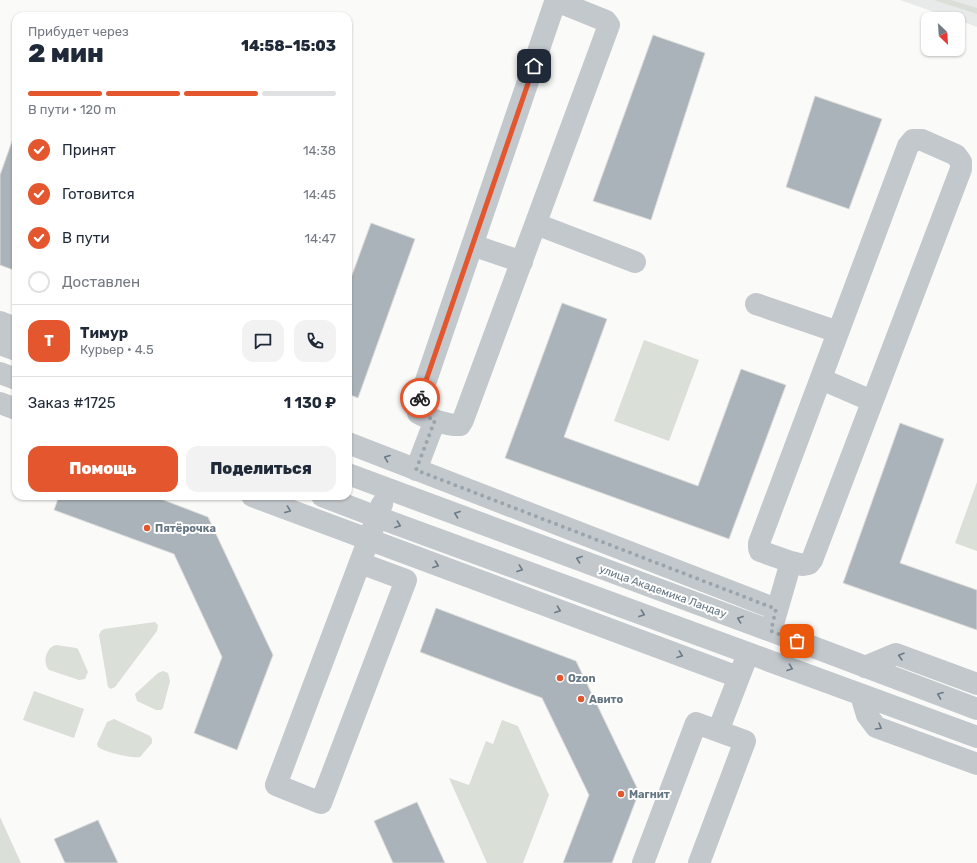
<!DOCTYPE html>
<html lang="ru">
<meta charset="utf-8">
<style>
body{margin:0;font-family:Rubik,sans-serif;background:#f2f2f3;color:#1f2937;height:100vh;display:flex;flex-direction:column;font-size:15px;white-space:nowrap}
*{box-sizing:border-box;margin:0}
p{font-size:13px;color:#747a83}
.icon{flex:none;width:22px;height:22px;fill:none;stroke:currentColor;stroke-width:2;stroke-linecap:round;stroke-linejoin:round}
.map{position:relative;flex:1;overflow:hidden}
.panel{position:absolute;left:12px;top:12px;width:340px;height:488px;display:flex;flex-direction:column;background:#fff;border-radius:12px;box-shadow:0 1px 3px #0004}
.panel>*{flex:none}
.needle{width:26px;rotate:155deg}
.tools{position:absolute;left:921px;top:12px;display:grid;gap:8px}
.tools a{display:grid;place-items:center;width:44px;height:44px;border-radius:8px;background:#fff;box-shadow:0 1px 3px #0004;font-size:20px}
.pin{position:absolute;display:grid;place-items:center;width:34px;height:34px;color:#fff;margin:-17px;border-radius:8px;box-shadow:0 2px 6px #0006}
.courier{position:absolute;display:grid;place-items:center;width:40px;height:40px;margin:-20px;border:3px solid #e4572e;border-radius:50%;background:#fff;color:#222;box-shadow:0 1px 5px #0007}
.head em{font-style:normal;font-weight:800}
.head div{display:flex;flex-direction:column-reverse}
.head{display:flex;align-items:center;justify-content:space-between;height:68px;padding:0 16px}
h1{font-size:26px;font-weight:800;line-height:30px}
.bar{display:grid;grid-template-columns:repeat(4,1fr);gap:6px 4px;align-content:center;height:48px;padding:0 16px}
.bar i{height:5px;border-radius:3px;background:#e0e1e3}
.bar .active{background:#e4572e}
.bar p{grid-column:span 4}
.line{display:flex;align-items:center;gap:10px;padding:0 16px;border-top:1px solid #e0e1e3}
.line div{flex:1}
.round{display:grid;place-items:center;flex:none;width:42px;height:42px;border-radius:12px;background:#f2f2f3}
ol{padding:0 16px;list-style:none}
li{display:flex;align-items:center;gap:12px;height:44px}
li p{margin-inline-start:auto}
li .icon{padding:4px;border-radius:50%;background:#e4572e;color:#fff;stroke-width:4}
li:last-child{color:#747a83}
li i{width:22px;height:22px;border:2px solid #e0e1e3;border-radius:50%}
.primary-button{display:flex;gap:8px;margin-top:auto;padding:8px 16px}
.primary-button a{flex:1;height:46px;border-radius:12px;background:#e4572e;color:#fff;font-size:16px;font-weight:800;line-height:46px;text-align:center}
.primary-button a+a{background:#f2f2f3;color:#1f2937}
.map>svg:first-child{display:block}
</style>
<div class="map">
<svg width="977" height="863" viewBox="0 0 977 863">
<rect width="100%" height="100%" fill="#fafaf8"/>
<path fill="#e8e9e9" d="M900,0h77v27l-19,-7v-1h-4z"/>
<path fill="#dadfd7" d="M934,0h17l26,8v6z
M644,340l55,20 -30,81 -55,-20z
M977,482v69l-22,-8z
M155,622l3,3 -1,6 -42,56 -4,2 -3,-2 -9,-52 2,-4 3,-2z
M56,645l20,3 2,1 10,23 -3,7 -6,1 -30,-10c-7,-7 -3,-23 7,-25z
M163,671l5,2 2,8 -7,27 -2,2h-5l-19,-9 -2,-7 23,-21z
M34,691l50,18 -10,29 -51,-18z
M114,719l36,17 2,3v4l-12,14c-7,2 -36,-5 -42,-10l-1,-3 10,-22z
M502,720l16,6 31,69 -26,68h-36l-38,-85 20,7 17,-44 7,3z
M0,817l21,46h-21z"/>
<path fill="#aab3b9" stroke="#dcdcda" d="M653,35l52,18 -54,167 -58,-19z
M815,96l67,23 -33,90 -63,-22z
M16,130v141l-16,-6v-90z
M371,223l44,16 -57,159 -10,-4v-108z
M562,303l45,16 -43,118 134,49 43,-117 45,16 -57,154 -224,-81z
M900,423l44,16 -44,124 77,27v40l-134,-47z
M59,496h94l55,21 65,138 -36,95 -43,-17 28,-76 -48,-103 -120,-44z
M436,608l140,53 63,131 -27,71h-49l26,-68 -47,-97 -122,-46z
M417,802l28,61h-52l-19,-42z
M98,820l20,43h-53l-11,-24z"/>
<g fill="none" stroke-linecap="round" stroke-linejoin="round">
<path stroke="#c3c8cc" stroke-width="22" d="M559,2l47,19 3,4 -146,395 -3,5c-10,1 -32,-6 -42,-12l-1,-6 137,-402 2,-2z
M536,224l99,38
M472,245l50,17
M756,304l82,28
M0,322l16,6
M0,344l16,6
M0,373l16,6
M821,379l51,22
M0,403l16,6
M348,443l428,166
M416,470l19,-50
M348,474l423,157 206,78
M252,496l486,181
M322,496l55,21 600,220
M360,563l46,17 -85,223 -45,-18 106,-281
M771,631l20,-69 12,3 6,-1 3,-4 149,-391v-7l-5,-7 -34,-15h-9l-5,6 -149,397v5l1,3 31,11
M865,667l31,-13 81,30
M861,695l6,20 9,12 101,37
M718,731l26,-67
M643,863l53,-140 49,18 -46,122"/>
</g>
<defs><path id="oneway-chevron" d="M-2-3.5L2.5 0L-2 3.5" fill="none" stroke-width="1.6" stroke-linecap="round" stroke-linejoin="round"/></defs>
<g stroke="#6a7a87">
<use href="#oneway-chevron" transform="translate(387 458) rotate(-159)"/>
<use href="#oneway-chevron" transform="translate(288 510) rotate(21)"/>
<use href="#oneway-chevron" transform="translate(457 514) rotate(-160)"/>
<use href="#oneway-chevron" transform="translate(398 525) rotate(20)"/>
<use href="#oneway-chevron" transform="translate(579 559) rotate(-160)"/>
<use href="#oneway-chevron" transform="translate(436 565) rotate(20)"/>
<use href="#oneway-chevron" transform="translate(520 569) rotate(20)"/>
<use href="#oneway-chevron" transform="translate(558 610) rotate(20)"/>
<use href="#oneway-chevron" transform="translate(642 614) rotate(20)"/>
<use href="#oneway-chevron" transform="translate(740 619) rotate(-160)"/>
<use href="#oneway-chevron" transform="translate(680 655) rotate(20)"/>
<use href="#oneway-chevron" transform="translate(901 656) rotate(-164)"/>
<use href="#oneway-chevron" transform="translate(790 668) rotate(20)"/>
<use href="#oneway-chevron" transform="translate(940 695) rotate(-159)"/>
<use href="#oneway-chevron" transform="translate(879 727) rotate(30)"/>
</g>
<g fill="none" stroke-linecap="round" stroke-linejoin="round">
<path stroke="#99a4ac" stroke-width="4" stroke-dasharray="0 7.2" d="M420,398l-3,9 1,6 6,3 11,4 -19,50 360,139 -5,22 26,10"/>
<path stroke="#e4572e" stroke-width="5" d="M420,398l114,-332"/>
</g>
<g fill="#e4572e" stroke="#fff" stroke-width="1.5">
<circle cx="147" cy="528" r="4"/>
<circle cx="560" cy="678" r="4"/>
<circle cx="581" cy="699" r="4"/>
<circle cx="621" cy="794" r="4"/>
</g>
<g text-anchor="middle" stroke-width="4" stroke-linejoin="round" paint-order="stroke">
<g font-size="11" font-weight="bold" fill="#657683" stroke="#fff" text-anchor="start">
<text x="155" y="532">Пятёрочка</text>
<text x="568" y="682">Ozon</text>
<text x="589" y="703">Авито</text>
<text x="629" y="798">Магнит</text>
</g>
<g font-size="11" fill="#657683" stroke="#fff">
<text transform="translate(663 591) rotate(20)" y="4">улица Академика Ландау</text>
</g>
</g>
</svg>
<div class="tools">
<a><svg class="needle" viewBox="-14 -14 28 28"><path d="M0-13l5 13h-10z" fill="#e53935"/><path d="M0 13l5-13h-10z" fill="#747a83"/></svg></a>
</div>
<div class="pin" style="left:797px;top:641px;background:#ea580c"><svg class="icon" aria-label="bag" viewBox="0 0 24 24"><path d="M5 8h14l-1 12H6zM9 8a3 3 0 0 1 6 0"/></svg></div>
<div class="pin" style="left:534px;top:66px;background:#1f2937"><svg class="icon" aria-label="home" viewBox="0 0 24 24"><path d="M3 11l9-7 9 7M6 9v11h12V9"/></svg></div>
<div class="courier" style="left:420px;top:398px"><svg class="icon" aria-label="bike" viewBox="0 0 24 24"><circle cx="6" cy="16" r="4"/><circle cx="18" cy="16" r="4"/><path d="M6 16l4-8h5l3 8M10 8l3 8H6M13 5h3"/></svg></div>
<section class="panel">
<div class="head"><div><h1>2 мин</h1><p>Прибудет через</p></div><em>14:58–15:03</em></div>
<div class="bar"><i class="active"></i><i class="active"></i><i class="active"></i><i></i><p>В пути · 120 m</p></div>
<ol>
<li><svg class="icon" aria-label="check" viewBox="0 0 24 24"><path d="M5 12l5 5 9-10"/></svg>Принят<p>14:38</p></li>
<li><svg class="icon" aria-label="check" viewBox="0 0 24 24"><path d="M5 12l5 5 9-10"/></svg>Готовится<p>14:45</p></li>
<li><svg class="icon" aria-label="check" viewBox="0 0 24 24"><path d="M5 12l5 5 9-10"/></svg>В пути<p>14:47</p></li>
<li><i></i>Доставлен</li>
</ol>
<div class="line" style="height:72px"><b class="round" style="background:#e4572e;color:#fff">Т</b><div><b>Тимур</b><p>Курьер · 4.5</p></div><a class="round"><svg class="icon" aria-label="chat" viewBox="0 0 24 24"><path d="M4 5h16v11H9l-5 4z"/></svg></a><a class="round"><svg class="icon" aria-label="phone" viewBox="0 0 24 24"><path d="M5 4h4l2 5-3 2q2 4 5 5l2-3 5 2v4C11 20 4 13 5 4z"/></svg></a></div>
<div class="line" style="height:52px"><div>Заказ #1725</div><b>1 130 ₽</b></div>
<div class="primary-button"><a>Помощь</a><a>Поделиться</a></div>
</section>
</div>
